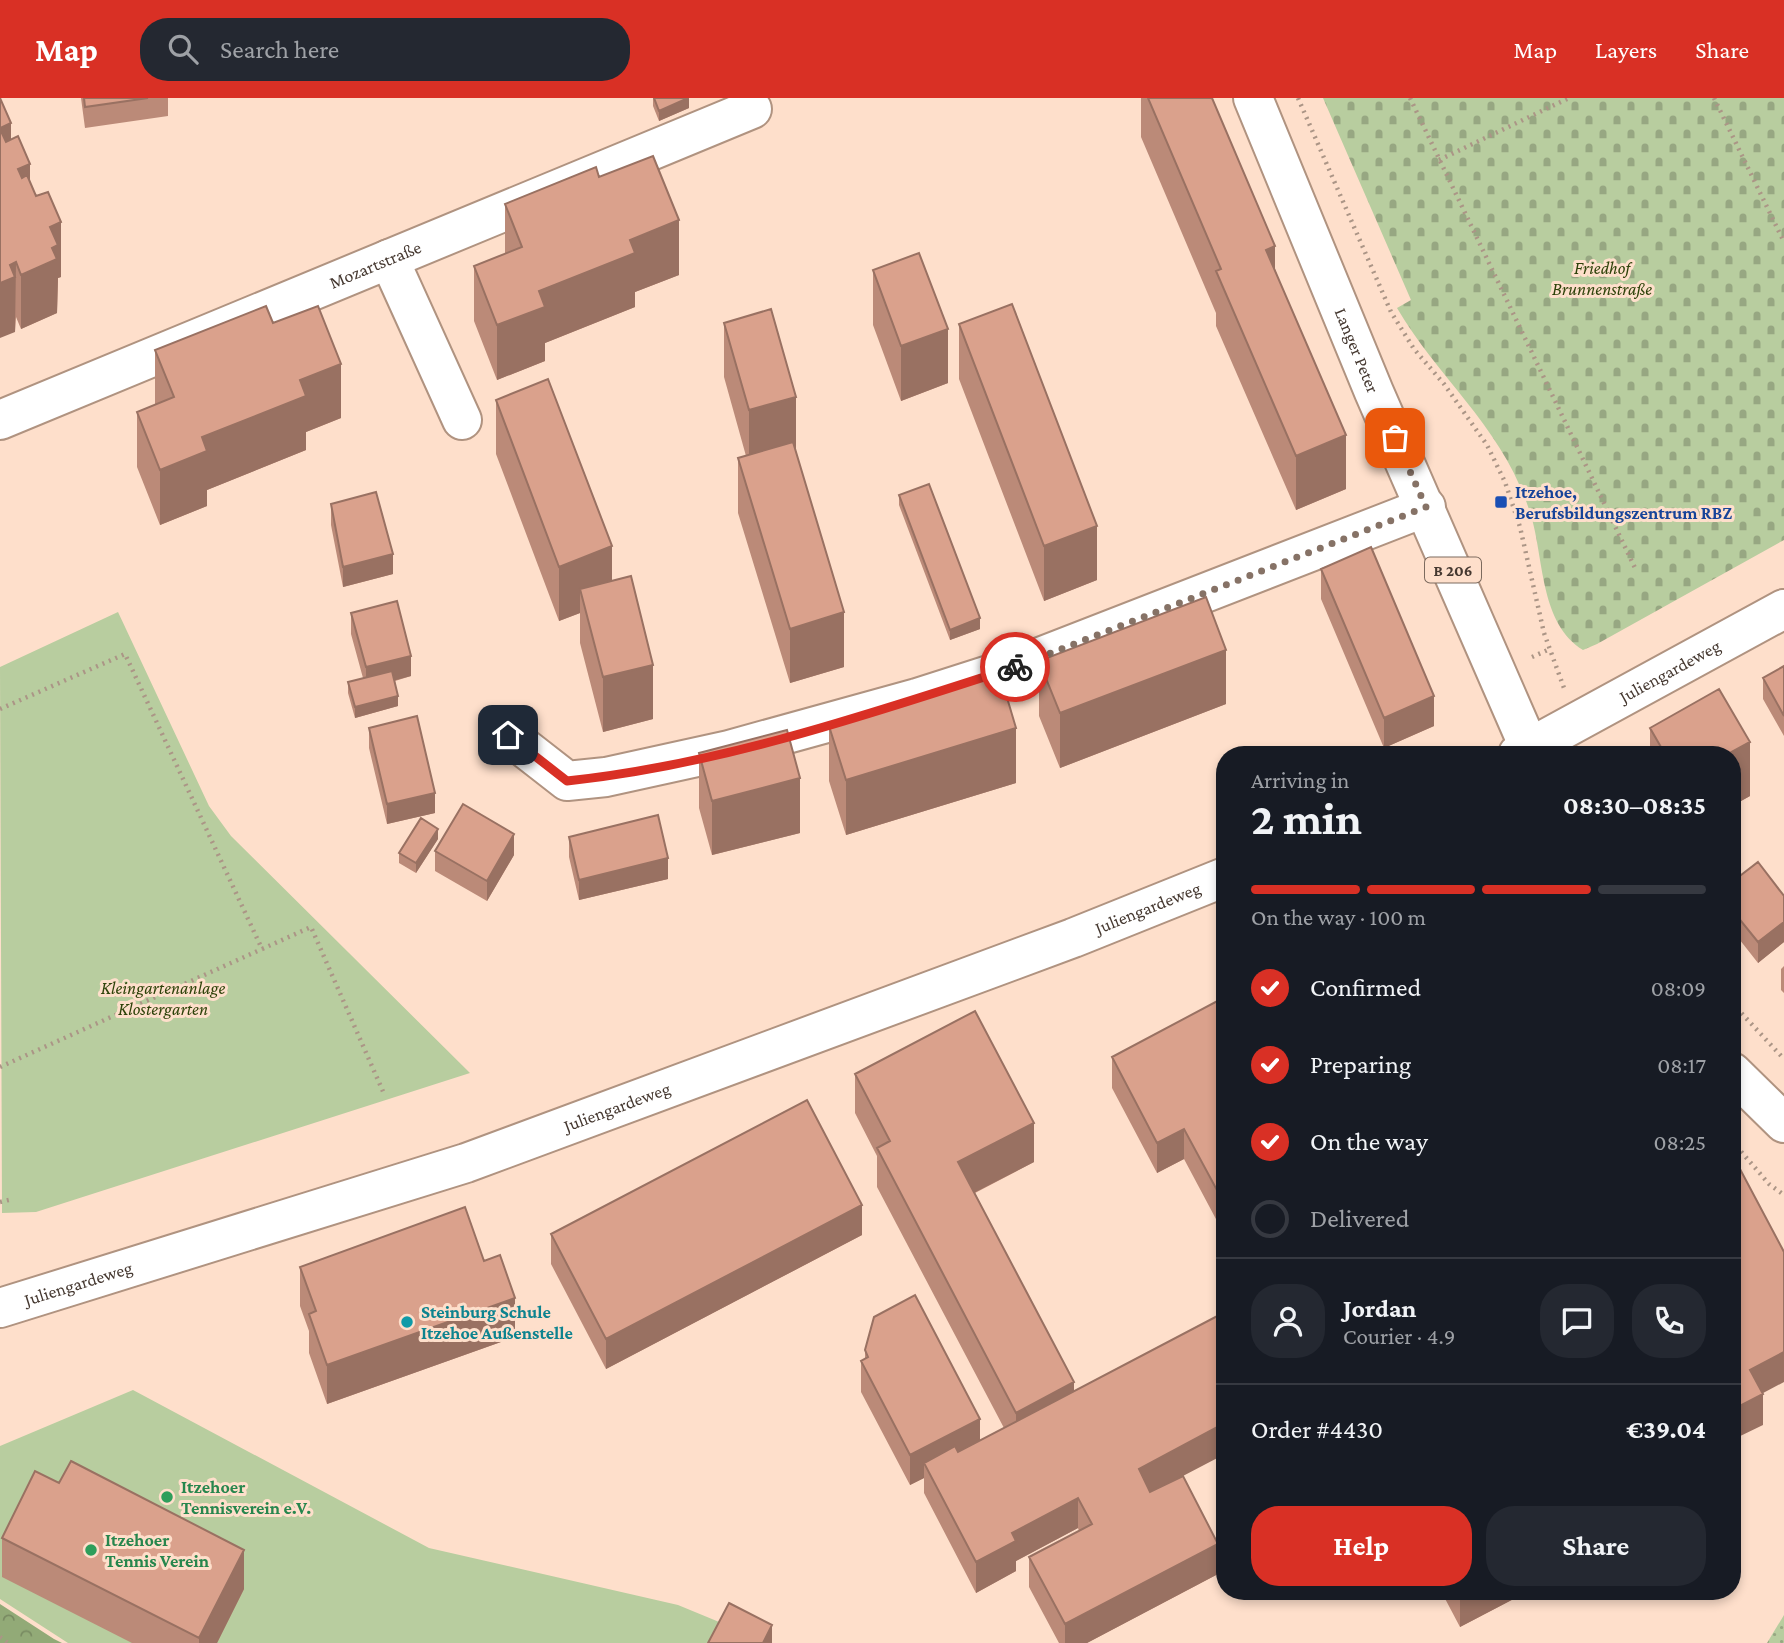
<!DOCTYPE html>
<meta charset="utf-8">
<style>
body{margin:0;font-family:"Crimson Pro",serif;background:#242831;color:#f1f3f6;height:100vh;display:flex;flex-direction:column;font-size:26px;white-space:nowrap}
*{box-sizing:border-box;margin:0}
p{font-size:23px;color:#9ea1a6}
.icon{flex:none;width:38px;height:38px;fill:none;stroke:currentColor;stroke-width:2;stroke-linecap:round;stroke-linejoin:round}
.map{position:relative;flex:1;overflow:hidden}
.panel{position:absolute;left:1216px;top:648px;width:525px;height:854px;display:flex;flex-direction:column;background:#171b24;border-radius:28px;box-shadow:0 4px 10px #0003}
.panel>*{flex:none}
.pin{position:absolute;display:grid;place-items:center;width:60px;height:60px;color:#fff;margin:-30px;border-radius:14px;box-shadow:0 4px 10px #0006}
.courier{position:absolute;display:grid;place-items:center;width:70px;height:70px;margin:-35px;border:5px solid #d93025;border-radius:50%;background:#fff;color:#222;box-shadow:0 2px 9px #0007}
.head em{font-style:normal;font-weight:700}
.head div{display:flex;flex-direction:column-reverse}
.head{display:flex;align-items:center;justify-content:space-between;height:119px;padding:0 35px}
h1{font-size:46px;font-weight:700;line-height:52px}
.bar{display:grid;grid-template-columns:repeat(4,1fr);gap:10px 7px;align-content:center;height:84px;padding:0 35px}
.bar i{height:9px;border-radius:5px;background:#363941}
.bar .on{background:#d93025}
.bar p{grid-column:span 4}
.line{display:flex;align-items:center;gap:18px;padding:0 35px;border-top:2px solid #363941}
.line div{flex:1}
.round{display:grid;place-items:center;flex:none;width:74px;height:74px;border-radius:28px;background:#242831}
ol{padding:0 35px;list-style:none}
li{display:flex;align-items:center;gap:21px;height:77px}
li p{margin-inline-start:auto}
li .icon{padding:7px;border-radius:50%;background:#d93025;color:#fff;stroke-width:4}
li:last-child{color:#9ea1a6}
li i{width:38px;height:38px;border:4px solid #363941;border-radius:50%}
.primary-button{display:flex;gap:14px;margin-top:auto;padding:14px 35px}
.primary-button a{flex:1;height:80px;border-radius:28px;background:#d93025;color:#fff;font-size:28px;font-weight:700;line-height:80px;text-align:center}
.primary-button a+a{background:#242831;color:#f1f3f6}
header{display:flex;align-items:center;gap:42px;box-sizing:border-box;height:98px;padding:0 35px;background:#d93025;color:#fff}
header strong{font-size:33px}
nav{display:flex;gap:38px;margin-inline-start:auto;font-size:24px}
.search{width:490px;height:63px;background:#242831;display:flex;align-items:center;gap:18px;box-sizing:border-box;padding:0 24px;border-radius:28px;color:#9ea1a6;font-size:26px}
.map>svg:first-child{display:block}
</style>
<header>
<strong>Map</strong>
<div class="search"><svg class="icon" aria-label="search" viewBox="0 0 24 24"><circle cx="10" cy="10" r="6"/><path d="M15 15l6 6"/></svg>Search here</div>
<nav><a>Map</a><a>Layers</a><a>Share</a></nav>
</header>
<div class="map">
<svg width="1784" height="1545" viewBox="0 0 1784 1545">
<defs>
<pattern id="forest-crowns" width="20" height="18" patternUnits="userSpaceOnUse" patternTransform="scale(1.75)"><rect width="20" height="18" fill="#92aa77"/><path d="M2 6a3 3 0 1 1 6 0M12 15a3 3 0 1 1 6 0" fill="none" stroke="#798b62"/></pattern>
<pattern id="cemetery-stones" width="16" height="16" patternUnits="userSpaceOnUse" patternTransform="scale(1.75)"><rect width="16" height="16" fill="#b8cd9f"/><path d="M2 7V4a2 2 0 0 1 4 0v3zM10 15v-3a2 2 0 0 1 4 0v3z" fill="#97a782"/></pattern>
<pattern id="park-dots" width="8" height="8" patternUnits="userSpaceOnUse" patternTransform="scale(1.75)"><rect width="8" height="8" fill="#b8cd9f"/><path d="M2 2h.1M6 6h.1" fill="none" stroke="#97a782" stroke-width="1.8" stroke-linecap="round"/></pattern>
</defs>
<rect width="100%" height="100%" fill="#fedfcb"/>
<path fill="url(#forest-crowns)" d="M0,1506l54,35 8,4h-62z"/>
<path fill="url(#cemetery-stones)" d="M1323,0h461v442l-187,104 -14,6c-42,-26 -39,-87 -51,-131 -26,-90 -91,-136 -135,-211l14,-8z"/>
<path fill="url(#park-dots)" d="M1784,1517v28h-17z"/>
<path fill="#b8cd9f" d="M118,514l91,194 22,30 239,237 -434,139 -34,1 -2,-546z
M133,1292l296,158 249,57 92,38h-702l-68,-44v-153z"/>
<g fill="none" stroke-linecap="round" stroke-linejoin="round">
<defs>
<g id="minor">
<path d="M389,161l73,161"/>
<path id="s1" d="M0,322l752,-311"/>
<path d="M508,637l59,46 39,-4 123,-27 188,-52 100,-32 409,-159"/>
<path id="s2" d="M1518,656l266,-145"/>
<path id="s3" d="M0,1210l466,-145 607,-225 152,-61"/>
</g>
<g id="major">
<path id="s4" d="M1253,0l121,294 158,362"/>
<path d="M1732,974l52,51"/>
</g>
</defs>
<use href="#minor" stroke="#b09380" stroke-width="42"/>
<use href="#major" stroke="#b09380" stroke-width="42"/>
<path stroke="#ab9586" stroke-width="4.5" stroke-dasharray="2 5" stroke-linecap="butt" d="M1298,0l93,214 23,37 30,35 43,61 18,37 15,45 24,106 20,55
M1410,0l226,472
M1714,0l70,144
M1439,62l130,-62
M1532,559l18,-8
M0,611l125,-55 137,295 49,-22 74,169
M1732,905l52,56
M0,969l262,-118
M1732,1043l37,43 15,11
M0,1104l13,-3
M0,1539l8,6"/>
<use href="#minor" stroke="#fff" stroke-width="38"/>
<use href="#major" stroke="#fff" stroke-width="38"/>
</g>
<path fill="#bb8a78" d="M81,0h87v18l-83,12z
M653,0h36v10l-30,13 -6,-15z
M1141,0h7l127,171 71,220 -50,21 -80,-184v-13l-75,-176z
M11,42l19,41 31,96 -3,1 -1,35 -36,16 -5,-12 -1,15z
M599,79l80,98 -44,17v15l-90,36v18l-48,19 -23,-59v-55l31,-12v-50z
M873,172l75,113 -47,18 -28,-76z
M273,225l68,95 -35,14v18l-99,40v16l-47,19 -23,-58v-55l18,-7v-55z
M724,225l72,128 48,216 -54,16 -52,-170v-55l8,-2 -22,-79z
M959,226l138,256 -53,21 -85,-222z
M496,302l116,181 41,138 -50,13 -23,-89v-30l-21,8 -63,-167z
M899,397l81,134 -30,11 -51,-135z
M331,406l62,70 -50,13 -12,-62z
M1321,471l113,157 -50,22 -63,-149z
M351,515l60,63 -16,5 3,25 -43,12 -7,-25v-11l15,-4 -12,-44z
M1039,563l187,43 -166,64 -21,-52z
M1784,568v70l-21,-37v-21z
M1719,591l31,53v54l-18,10v-52h-82v-26z
M829,628l187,57 -170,52 -17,-54z
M369,630l66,85 -48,11 -18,-76z
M699,655l101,80 -88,22 -13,-47z
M569,739l99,42 -89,21 -10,-43z
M438,741l-22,34 -17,-10v-10z
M435,753l79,4 -27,46 -52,-30z
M1732,784l52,14v46l-26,21 -26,-33z
M1784,868v27l-3,-3v-21z
M1225,899v239l-41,-77 -27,14 -45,-85v-31z
M855,976l179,88 -59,31 99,198 109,85 35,98 -131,69h-28l-30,-56v-30l50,-26 -1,-3 -62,33v10l-40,22 -52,-100v-15l-14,7 -49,-93v-31l4,-2v-9l115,91 24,-13 -127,-241v-31l-22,-43z
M551,1136l311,1 -256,134 -55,-105z
M484,1163l31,76 -188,67 -18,-51v-22l-9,-25v-39z
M2,1440l242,51 -27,54h-85l-130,-66z
M1441,1493h88l-69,36z"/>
<path fill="#997162" d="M689,0v10l-30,13v-10z
M11,25v55l-11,-50z
M30,66v54l-12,-49z
M679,122v55l-44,17v15l-90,36v18l-48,19v-55l42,-34 91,-51z
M61,124v55l-3,1 -1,35 -36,16v-54l29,-48z
M1275,148v55l-9,-51z
M16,164l-1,70 -15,6v-55l10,-18z
M948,231v54l-47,18v-55z
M341,266v54l-35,14v18l-99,40v16l-47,19v-55l42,-33 98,-57z
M796,299v54l-47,14v-55z
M1346,337v54l-50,21v-54z
M1097,428v54l-53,21v-55z
M612,448v55l-32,-12v24l-21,8v-54z
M393,456v20l-50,13v-20z
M844,514v55l-54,16v-54z
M980,520v11l-30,11v-10z
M1226,552v54l-166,64v-55z
M411,558v20l-45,12v-21z
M653,567v54l-50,13v-55z
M398,598v10l-43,12v-11z
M1434,598v30l-50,22v-30z
M1016,630v55l-170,52v-55z
M1750,644v54l-18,10v-52h-4z
M800,680v55l-88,22v-54z
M435,695v20l-48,11v-20z
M438,731v10l-22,34v-10z
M514,736v21l-27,46v-20z
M668,760v21l-89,21v-20z
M1784,824v20l-26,21v-21z
M1225,1009v30l-7,-27z
M1034,1025v39l-76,39v-39z
M1184,1031v30l-27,14v-30z
M862,1107v30l-256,134v-30z
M515,1200v39l-188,67v-39z
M1784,1254v30l-34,18v-30z
M1074,1284v40l-58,30v-39z
M1763,1296v31l-31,15v-30z
M980,1321v30l-56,14v15l-14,7v-30z
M1225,1325v31l-86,45v-30z
M1078,1400v30l-62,33v10l-40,22v-31l36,-29z
M1218,1446v30l-131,69h-22v-19z
M244,1452v39l-27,54h-18v-5z
M1472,1493h57l-69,36v-30z
M772,1527v18h-9z"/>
<path fill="#daa18c" stroke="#997162" stroke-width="2" d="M0,0l11,25 -11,5z
M84,0h64l-63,9z
M654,0h34l-29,13z
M1148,0h64l63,148 -9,4 80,185 -50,21 -80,-185 5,-2z
M0,31l6,13 12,-6 12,28 -12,5 4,9 5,-3 9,21 12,-4 13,30 -11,5 8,18 -6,3 5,11 -36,16 -5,-13 -6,3 5,12 -15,6z
M653,58l26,64 -49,20 5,13 -96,38 6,16 -48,18 -23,-59 48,-19 -17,-43 91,-37 3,10z
M919,155l29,76 -47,17 -28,-76z
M1012,206l85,222 -53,20 -85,-222z
M266,208l7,17 45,-17 23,58 -41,16 6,16 -104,41 5,14 -47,19 -23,-58 37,-15 -19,-47z
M771,211l25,88 -47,13 -25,-87z
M548,281l64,167 -53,21 -63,-167z
M793,344l51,170 -54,17 -52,-171z
M929,386l51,134 -30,12 -51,-135z
M376,394l17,62 -50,13 -12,-63z
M1371,449l63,149 -50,22 -63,-149z
M631,478l22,89 -50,12 -23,-88z
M1206,499l20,53 -166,63 -21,-52z
M397,503l14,55 -45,11 -15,-54z
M1784,568v50l-21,-38z
M392,573l6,25 -43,11 -7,-25z
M1000,576l16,54 -170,52 -17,-54z
M1719,591l31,53 -22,12h-63l-15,-26z
M417,618l18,77 -48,11 -18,-76z
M787,632l13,48 -88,23 -13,-48z
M463,706l51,30 -27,47 -52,-30z
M658,717l10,43 -89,22 -10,-43z
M421,720l17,11 -22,34 -17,-10z
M1758,764l26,34v26l-26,20 -26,-32v-28z
M1225,899v110l-7,3 7,12v83l-41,-76 -27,14 -45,-86z
M975,913l59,112 -76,39 116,220 -58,31 -139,-265 13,-7 -35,-67z
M807,1002l55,105 -256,134 -55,-105z
M1732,1056l52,98v100l-34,18 13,24 -31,16z
M465,1109l19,54 16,-6 15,43 -188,67 -18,-51 7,-3 -16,-44z
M915,1197l65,124 -70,36 -49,-94 7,-4 -3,-7 9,-33z
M1225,1214v111l-86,46 11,23 33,-16 35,68 -153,80 -36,-67 63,-33 -14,-26 -66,35 4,8 -40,21 -52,-99 31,-17 3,6z
M71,1363l173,89 -45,88 -197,-100 33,-67 24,12z
M1457,1493h15l-12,6z
M729,1505l43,22 -9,18h-55z"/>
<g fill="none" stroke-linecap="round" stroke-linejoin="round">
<path stroke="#867266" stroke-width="7" stroke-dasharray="0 12.6" d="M1015,569l411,-160 -31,-69"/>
<path stroke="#d93025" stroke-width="9" d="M508,637l59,46c152,-16 303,-67 448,-114"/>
</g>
<rect fill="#1a4fb4" stroke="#fedfcb" stroke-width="2.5" x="1494" y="397" width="14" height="14" rx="3.5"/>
<circle fill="#0f9aa8" stroke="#fedfcb" stroke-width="2.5" cx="407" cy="1224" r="7"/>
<g fill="#2e9e5b" stroke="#fedfcb" stroke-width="2.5">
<circle cx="167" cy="1399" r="7"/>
<circle cx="91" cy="1452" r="7"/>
</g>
<g text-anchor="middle" stroke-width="6" stroke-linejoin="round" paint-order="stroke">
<rect fill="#fedfcb" stroke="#7c6a5e" stroke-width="2" x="1425" y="459.5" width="56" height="25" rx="5"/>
<g font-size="16" font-weight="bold" fill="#453830">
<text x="1453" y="478">B 206</text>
</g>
<g font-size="18" fill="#453830" stroke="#fedfcb">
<text dy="6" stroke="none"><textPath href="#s1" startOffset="406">Mozartstraße</textPath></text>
<text dy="6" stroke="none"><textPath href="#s4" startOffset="273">Langer Peter</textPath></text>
<text dy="6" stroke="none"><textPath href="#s2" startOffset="173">Juliengardeweg</textPath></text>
<text dy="6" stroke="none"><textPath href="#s3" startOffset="1216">Juliengardeweg</textPath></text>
<text dy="6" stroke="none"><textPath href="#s3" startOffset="649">Juliengardeweg</textPath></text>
<text dy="6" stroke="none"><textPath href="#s3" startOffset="82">Juliengardeweg</textPath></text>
</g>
<g font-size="18" font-style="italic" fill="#2d4209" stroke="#fedfcb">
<text x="1602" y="176">Friedhof<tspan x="1602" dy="21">Brunnenstraße</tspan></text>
<text x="163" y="896">Kleingartenanlage<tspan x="163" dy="21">Klostergarten</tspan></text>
</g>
<g font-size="18" font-weight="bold" fill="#164399" stroke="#fedfcb" text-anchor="start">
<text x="1515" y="400">Itzehoe,<tspan x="1515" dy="21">Berufsbildungszentrum RBZ</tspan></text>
</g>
<g font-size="18" font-weight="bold" fill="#0d838f" stroke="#fedfcb" text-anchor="start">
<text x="421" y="1220">Steinburg Schule<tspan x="421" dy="21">Itzehoe Außenstelle</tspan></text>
</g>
<g font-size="18" font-weight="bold" fill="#27864d" stroke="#fedfcb" text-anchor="start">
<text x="181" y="1395">Itzehoer<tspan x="181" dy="21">Tennisverein e.V.</tspan></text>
<text x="105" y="1448">Itzehoer<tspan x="105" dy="21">Tennis Verein</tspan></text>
</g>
</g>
</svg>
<div class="pin" style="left:1395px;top:340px;background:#ea580c"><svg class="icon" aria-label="bag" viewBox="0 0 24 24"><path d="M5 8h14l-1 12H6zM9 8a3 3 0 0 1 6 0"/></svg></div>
<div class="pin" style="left:508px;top:637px;background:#1f2937"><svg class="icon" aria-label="home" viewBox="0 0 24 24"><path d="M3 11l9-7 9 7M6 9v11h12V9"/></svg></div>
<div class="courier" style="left:1015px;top:569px"><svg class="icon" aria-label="bike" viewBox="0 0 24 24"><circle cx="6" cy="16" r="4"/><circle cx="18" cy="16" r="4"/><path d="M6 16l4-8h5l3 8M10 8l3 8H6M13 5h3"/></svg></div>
<section class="panel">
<div class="head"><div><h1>2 min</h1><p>Arriving in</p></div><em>08:30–08:35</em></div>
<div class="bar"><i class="on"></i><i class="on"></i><i class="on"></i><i></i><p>On the way · 100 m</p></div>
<ol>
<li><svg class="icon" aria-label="check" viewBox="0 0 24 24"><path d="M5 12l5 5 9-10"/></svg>Confirmed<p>08:09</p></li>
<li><svg class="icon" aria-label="check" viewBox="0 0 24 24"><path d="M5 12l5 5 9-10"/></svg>Preparing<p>08:17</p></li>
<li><svg class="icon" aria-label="check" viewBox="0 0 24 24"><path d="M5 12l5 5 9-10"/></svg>On the way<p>08:25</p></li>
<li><i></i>Delivered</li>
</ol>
<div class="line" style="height:126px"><a class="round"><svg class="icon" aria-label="person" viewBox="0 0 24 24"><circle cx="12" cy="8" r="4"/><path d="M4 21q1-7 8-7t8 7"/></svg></a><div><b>Jordan</b><p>Courier · 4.9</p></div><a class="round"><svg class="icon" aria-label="chat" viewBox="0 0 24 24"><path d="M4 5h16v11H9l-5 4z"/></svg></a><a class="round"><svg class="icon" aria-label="phone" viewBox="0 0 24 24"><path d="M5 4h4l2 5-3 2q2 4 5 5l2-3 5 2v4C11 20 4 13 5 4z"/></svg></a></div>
<div class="line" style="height:91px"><div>Order #4430</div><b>€39.04</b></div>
<div class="primary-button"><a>Help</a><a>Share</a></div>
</section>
</div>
